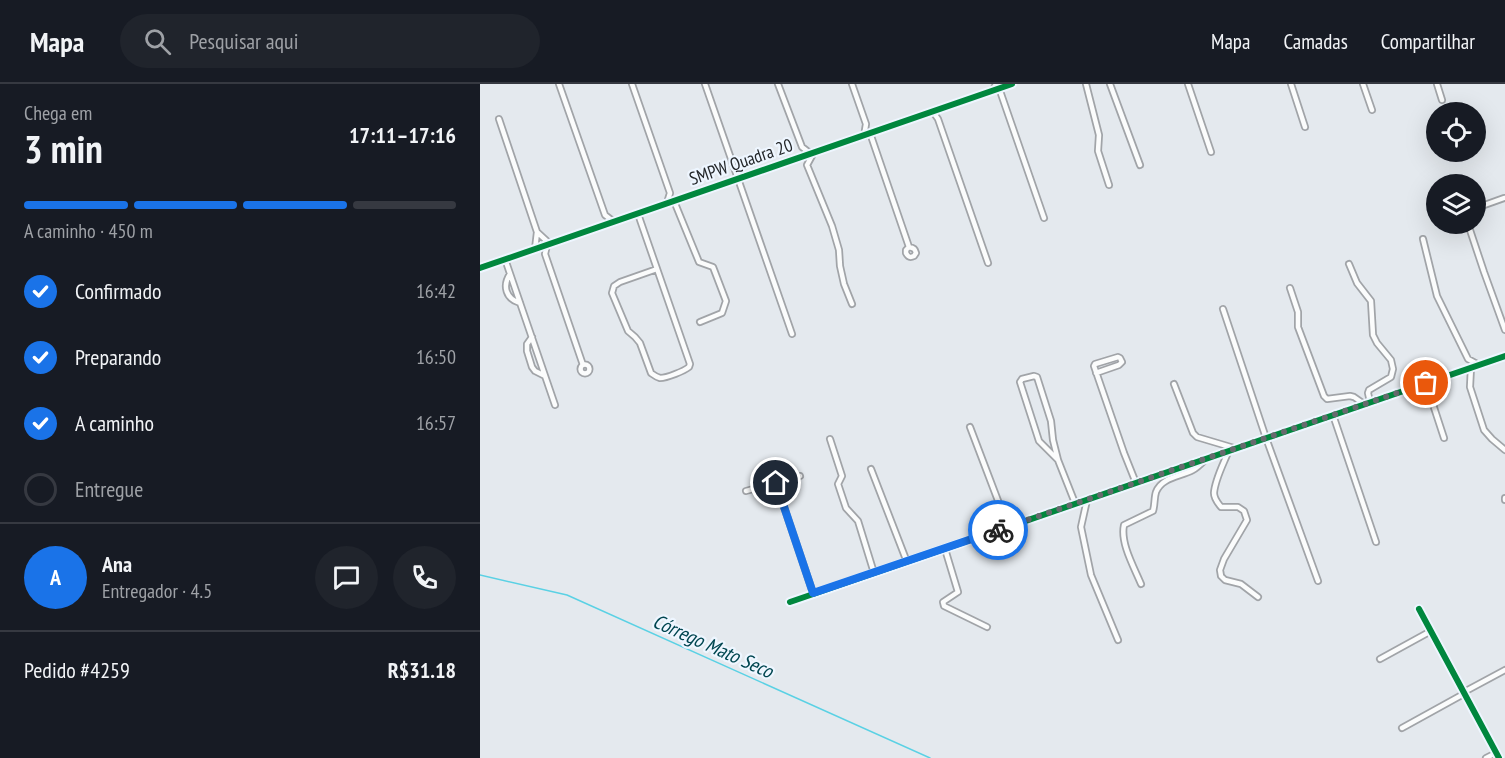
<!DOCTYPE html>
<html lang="pt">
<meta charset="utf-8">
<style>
body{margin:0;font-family:"PT Sans Narrow",sans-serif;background:#20242c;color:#f1f3f6;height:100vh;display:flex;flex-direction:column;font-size:22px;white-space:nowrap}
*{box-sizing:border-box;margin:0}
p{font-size:20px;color:#9ea1a6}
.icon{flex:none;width:33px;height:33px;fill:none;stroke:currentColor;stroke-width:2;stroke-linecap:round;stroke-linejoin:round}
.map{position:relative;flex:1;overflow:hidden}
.panel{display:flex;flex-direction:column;background:#171b24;width:480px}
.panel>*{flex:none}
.fabs{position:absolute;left:946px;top:18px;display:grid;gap:12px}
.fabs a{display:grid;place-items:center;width:60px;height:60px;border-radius:50%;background:#171b24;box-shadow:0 6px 24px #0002;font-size:30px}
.pin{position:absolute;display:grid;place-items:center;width:51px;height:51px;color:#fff;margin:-26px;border:3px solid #fff;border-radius:50%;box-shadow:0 2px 6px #0007}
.courier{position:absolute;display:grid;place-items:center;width:60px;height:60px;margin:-30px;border:4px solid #1a73e8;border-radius:50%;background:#fff;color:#222;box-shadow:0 2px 8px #0007}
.headline em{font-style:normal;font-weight:800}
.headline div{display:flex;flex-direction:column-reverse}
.headline{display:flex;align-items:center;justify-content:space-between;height:102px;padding:0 24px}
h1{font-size:39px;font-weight:800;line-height:45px}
.bar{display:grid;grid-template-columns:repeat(4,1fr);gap:9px 6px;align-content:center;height:72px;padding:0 24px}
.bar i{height:8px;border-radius:4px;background:#363941}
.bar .on{background:#1a73e8}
.bar p{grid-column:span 4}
.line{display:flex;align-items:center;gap:15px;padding:0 24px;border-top:2px solid #363941}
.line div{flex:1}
.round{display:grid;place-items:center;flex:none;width:63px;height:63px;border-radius:32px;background:#20242c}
ol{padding:0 24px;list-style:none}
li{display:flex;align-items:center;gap:18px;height:66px}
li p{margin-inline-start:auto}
li .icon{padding:6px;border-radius:50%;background:#1a73e8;color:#fff;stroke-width:4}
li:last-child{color:#9ea1a6}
li i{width:33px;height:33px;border:3px solid #363941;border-radius:50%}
header{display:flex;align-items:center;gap:36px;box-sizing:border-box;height:84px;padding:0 30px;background:#171b24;border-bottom:2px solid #363941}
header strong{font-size:28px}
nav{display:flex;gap:33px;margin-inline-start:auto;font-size:21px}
.search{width:420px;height:54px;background:#20242c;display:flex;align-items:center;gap:15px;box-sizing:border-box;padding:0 21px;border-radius:33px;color:#9ea1a6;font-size:22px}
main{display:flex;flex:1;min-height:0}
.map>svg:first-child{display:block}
</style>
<header>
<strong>Mapa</strong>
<div class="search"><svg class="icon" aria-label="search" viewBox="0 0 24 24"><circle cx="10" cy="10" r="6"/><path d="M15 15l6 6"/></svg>Pesquisar aqui</div>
<nav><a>Mapa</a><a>Camadas</a><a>Compartilhar</a></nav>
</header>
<main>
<section class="panel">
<div class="headline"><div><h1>3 min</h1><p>Chega em</p></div><em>17:11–17:16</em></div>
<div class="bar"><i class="on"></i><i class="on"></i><i class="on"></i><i></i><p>A caminho · 450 m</p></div>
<ol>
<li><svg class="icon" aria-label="check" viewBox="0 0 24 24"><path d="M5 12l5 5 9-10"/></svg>Confirmado<p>16:42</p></li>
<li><svg class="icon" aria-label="check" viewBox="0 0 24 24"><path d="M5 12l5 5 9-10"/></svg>Preparando<p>16:50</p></li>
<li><svg class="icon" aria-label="check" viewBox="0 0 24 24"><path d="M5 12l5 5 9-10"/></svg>A caminho<p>16:57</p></li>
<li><i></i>Entregue</li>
</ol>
<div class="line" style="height:108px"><b class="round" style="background:#1a73e8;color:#fff">A</b><div><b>Ana</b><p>Entregador · 4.5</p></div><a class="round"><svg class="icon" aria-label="chat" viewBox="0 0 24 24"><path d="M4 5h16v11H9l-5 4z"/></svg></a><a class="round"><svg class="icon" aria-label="phone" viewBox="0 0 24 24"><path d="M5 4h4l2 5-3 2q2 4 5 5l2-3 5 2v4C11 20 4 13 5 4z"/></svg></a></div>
<div class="line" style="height:78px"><div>Pedido #4259</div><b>R$31.18</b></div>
</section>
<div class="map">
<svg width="1025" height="674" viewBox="0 0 1025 674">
<rect width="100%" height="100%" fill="#e4e9ee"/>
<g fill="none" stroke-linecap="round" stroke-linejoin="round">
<path stroke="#5ad1e4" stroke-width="1.5" d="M0,491l87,20 363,163"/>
<defs>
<path id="minor" d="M79,0l46,131 9,7
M152,0l38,109 -3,10
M225,0l87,250
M298,0l24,63 9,7
M372,0l14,40 -2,12
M606,0l13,51 -1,16 11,34
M630,0l30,81
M708,0l23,68
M811,0l14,43
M883,0l9,26
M957,0l5,16
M519,4l45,130
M513,6l3,-6
M453,28l5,7 50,144
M19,35l38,113 13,12
M390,49l39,114c5,1 6,2 7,6l-2,3c-4,2 -6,1 -8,-3v-3l3,-3
M333,70l-6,11 25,61 7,24 1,16 4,18 8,20
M194,117l25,61 14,5 13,34 -4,12 -22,9
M996,124l28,-10
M158,130l52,150 -1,3c-5,4 -22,11 -29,11 -4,-1 -5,-2 -9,-5l-11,-30 -5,-6 -7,-6 -16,-38 2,-7 6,-4 37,-13
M988,140l16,48 21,58
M943,155l14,57 31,63 11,6
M67,161l-2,9 38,111
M55,165l2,-17
M25,175l50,146
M869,180l8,19 14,18 2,34 4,8 14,17 2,9 -2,8 -22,13 -1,3 2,9
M30,190c-8,12 -4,25 10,29
M810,204l8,24v15l26,69 3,3 23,-3 4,1 10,7
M743,225l43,129 52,143
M52,253l-5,7v7l5,16 3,4 10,5
M100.5 285a4.5 4.5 0 1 1 9 0a4.5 4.5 0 1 1-9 0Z
M991,283l-1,20 14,43 8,9 13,11
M616,289l23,-8 3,-3 -2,-4 -2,-1 -23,7 -1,2 30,87 12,30
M946,299l18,55
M694,300l19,49 4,4 37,11
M853,331l43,127
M490,343l38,100
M350,355l12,37 -4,8 8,24 12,13 16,52
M749,366c-5,13 -14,29 -15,43 0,6 4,10 7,14h17l6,4 3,9 -23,39 -4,11 1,6 4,4 16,4 17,13
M578,376l-19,-19 -19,-59 2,-3 12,-3 3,1 14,44 2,19 5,20 17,43
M391,385l36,93
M296,399l37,110
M266,407l54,-15
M1025,414v2
M607,416l-6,27 10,48 27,65
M465,465l13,43 -15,10 1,4 43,21
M661,500c-7,-17 -21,-41 -17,-59l29,-14c2,-6 1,-13 3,-19 6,-15 24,-15 37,-22 4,-2 8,-6 11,-9
M900,575l51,-28
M922,644l58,-32 4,-4 41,-22
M1006,674l10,-5"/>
<path id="tertiary" d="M0,184l532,-184
M310,518l715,-246
M939,525l80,149"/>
</defs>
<use href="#minor" stroke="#a1a4a8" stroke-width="8"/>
<use href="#tertiary" stroke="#a1a4a8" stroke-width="8"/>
<use href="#minor" stroke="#fbfcfc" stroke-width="4.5"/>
<use href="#tertiary" stroke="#fbfcfc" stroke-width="5"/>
<defs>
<path id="cycleway" d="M0,184l532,-184
M310,518l715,-246
M939,525l80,149"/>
</defs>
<use href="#cycleway" stroke="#eef6ff" stroke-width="10"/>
<use href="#cycleway" stroke="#00873e" stroke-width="6"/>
</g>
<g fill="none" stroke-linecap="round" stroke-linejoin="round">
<path stroke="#676a6e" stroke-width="6" stroke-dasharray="0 10.8" d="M518,446l428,-147"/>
<path stroke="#1a73e8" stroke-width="8" d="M296,399l37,110 185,-63"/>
</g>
<g text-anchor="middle" stroke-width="4.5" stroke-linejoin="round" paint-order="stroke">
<g font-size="18" fill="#232629" stroke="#eef6ff">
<text transform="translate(261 78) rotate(-19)" y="6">SMPW Quadra 20</text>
</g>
<g font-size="20" font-style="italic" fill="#004650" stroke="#eef6ff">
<text transform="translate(233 562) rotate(24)" y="7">Córrego Mato Seco</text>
</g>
</g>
</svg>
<div class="fabs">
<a><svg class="icon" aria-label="locate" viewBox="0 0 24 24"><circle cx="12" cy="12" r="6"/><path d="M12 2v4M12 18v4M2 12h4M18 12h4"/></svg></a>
<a><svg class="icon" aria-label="layers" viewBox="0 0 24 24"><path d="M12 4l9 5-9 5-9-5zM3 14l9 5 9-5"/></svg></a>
</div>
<div class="pin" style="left:946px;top:299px;background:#ea580c"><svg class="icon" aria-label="bag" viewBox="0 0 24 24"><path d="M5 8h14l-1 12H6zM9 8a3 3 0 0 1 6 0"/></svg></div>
<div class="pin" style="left:296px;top:399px;background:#1f2937"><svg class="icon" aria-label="home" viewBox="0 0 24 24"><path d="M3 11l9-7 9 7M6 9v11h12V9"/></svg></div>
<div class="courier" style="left:518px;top:446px"><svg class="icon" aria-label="bike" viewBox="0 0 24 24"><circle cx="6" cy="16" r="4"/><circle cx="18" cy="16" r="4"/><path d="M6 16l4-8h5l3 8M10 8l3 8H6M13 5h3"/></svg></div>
</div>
</main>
